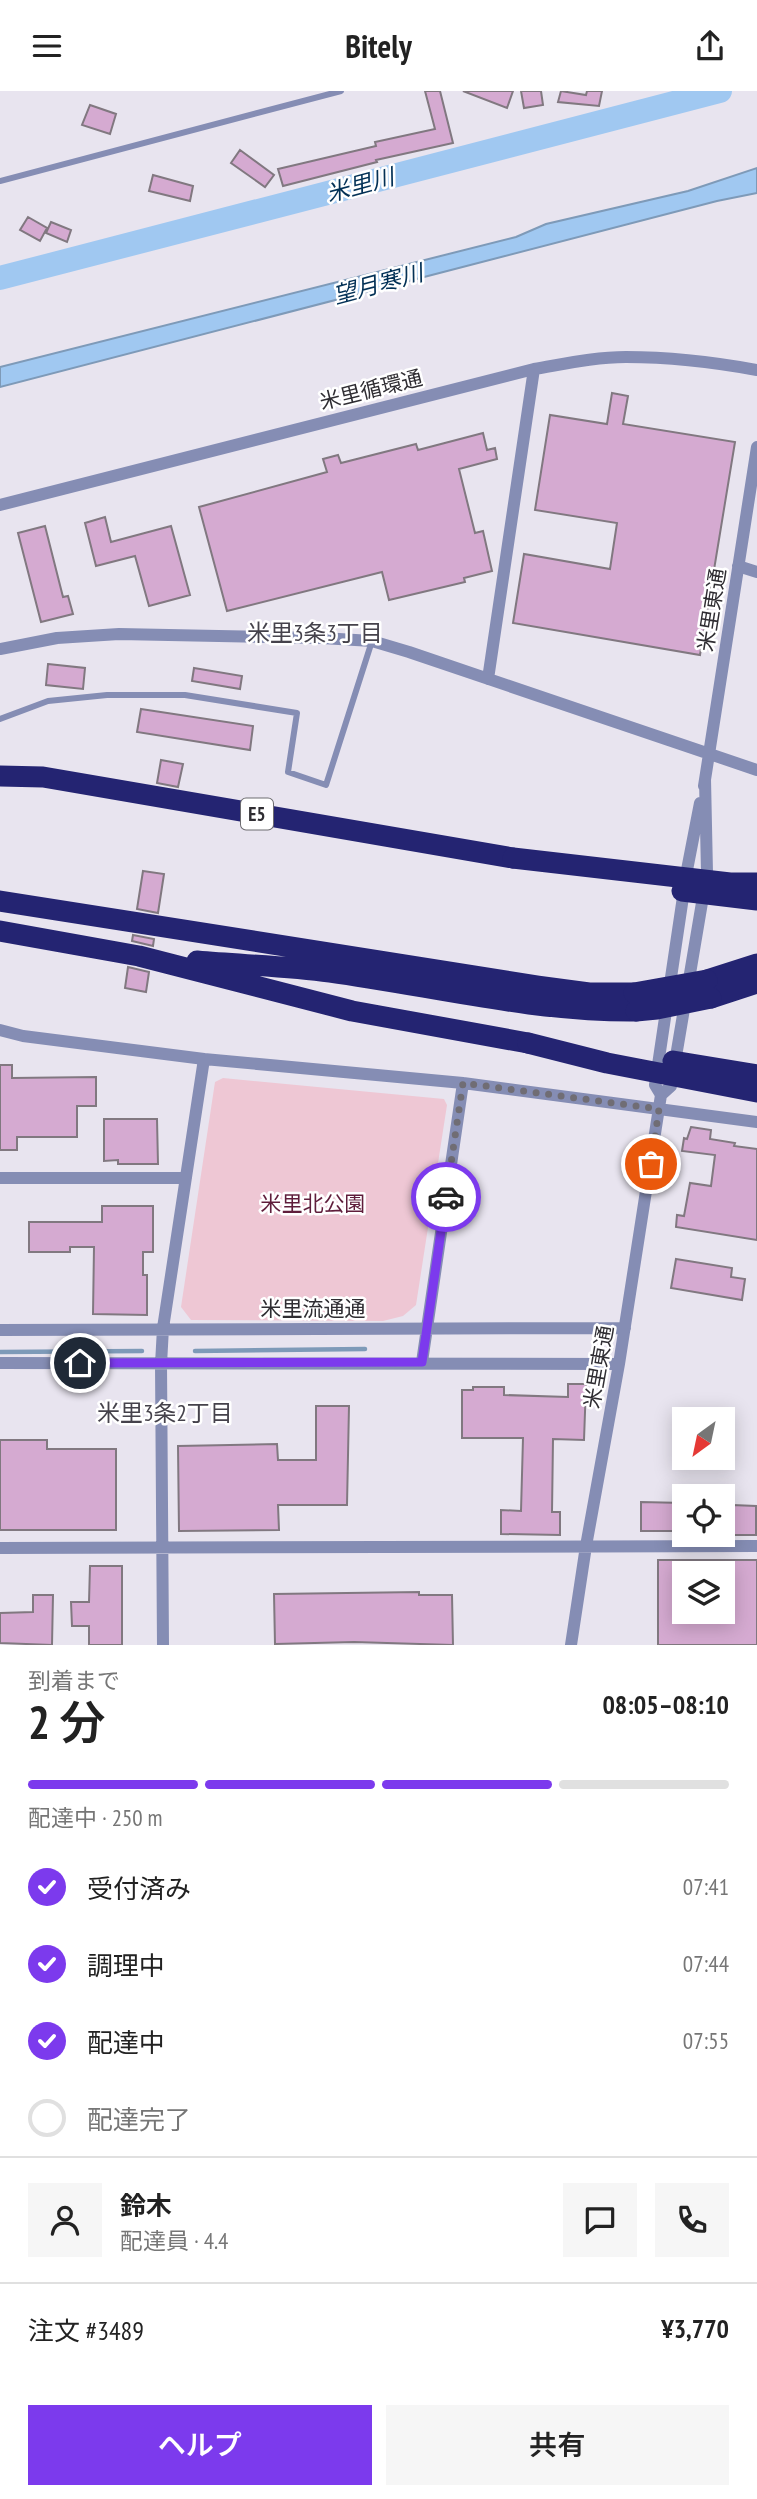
<!DOCTYPE html>
<html lang="ja">
<meta charset="utf-8">
<style>
body{margin:0;font-family:"PT Sans Narrow","Noto Sans JP",sans-serif;background:#f6f6f6;color:#222;height:100vh;display:flex;flex-direction:column;font-size:26px;white-space:nowrap}
*{box-sizing:border-box;margin:0}
p{font-size:23px;color:#767676}
.icon{flex:none;width:38px;height:38px;fill:none;stroke:currentColor;stroke-width:2;stroke-linecap:round;stroke-linejoin:round}
.map{position:relative;height:1554px;overflow:hidden}
.sheet{display:flex;flex-direction:column;background:#fff;flex:1}
.sheet>*{flex:none}
.needle{width:46px;rotate:213deg}
.buttons{position:absolute;left:672px;top:1316px;display:grid;gap:14px}
.buttons a{display:grid;place-items:center;width:63px;height:63px;border-radius:0px;background:#fff;box-shadow:0 4px 18px #0003;font-size:35px}
.pin{position:absolute;display:grid;place-items:center;width:60px;height:60px;color:#fff;margin:-30px;border:4px solid #fff;border-radius:50%;box-shadow:0 2px 7px #0007}
.courier{position:absolute;display:grid;place-items:center;width:70px;height:70px;margin:-35px;border:5px solid #7c3aed;border-radius:50%;background:#fff;color:#222;box-shadow:0 2px 9px #0007}
.head em{font-style:normal;font-weight:600}
.head div{display:flex;flex-direction:column-reverse}
.head{display:flex;align-items:center;justify-content:space-between;height:119px;padding:0 28px}
h1{font-size:46px;font-weight:600;line-height:52px}
.bar{display:grid;grid-template-columns:repeat(4,1fr);gap:10px 7px;align-content:center;height:84px;padding:0 28px}
.bar i{height:9px;border-radius:5px;background:#e0e0e0}
.bar .current{background:#7c3aed}
.bar p{grid-column:span 4}
.line{display:flex;align-items:center;gap:18px;padding:0 28px;border-top:2px solid #e0e0e0}
.line div{flex:1}
.round{display:grid;place-items:center;flex:none;width:74px;height:74px;border-radius:0px;background:#f6f6f6}
ol{padding:0 28px;list-style:none}
li{display:flex;align-items:center;gap:21px;height:77px}
li p{margin-inline-start:auto}
li .icon{padding:7px;border-radius:50%;background:#7c3aed;color:#fff;stroke-width:4}
li:last-child{color:#767676}
li i{width:38px;height:38px;border:4px solid #e0e0e0;border-radius:50%}
.primary-button{display:flex;gap:14px;margin-top:auto;padding:14px 28px}
.primary-button a{flex:1;height:80px;border-radius:0px;background:#7c3aed;color:#fff;font-size:28px;font-weight:600;line-height:80px;text-align:center}
.primary-button a+a{background:#f6f6f6;color:#222}
header{display:flex;justify-content:space-between;align-items:center;height:91px;padding:0 28px;background:#fff;font-size:32px;font-weight:600}
.map>svg:first-child{display:block}
</style>
<header><svg class="icon" aria-label="menu" viewBox="0 0 24 24"><path d="M4 6h16M4 12h16M4 18h16"/></svg>Bitely<svg class="icon" aria-label="share" viewBox="0 0 24 24"><path d="M12 15V3M7 8l5-5 5 5M5 13v7h14v-7"/></svg></header>
<div class="map">
<svg width="757" height="1554" viewBox="0 0 757 1554">
<rect width="100%" height="100%" fill="#e8e4ef"/>
<path fill="#eec7d4" d="M223,987l221,21 3,6 -31,200 -13,11 -20,5 -192,-1 -10,-13 34,-225z"/>
<path fill="#a0c8f1" stroke="#7e9ab8" stroke-width="2" d="M757,77v25l-40,8 -717,186v-20l516,-130 30,-13 142,-33z"/>
<g fill="none" stroke-linecap="round" stroke-linejoin="round">
<path stroke="#7e9ab8" stroke-width="4.5" d="M195,1260l170,-2
M0,1261l142,-1"/>
<path stroke="#a0c8f1" stroke-width="24" d="M0,187l720,-187"/>
</g>
<path fill="#d5aad1" stroke="#817880" stroke-width="2" fill-rule="evenodd" d="M425,0h15l13,52 -77,17 1,2 -94,24 -5,-17 98,-23 -1,-4 60,-13z
M463,0h50l-6,17z
M521,0h20l2,14 -19,3z
M561,0l25,4 1,-4h15l-3,15 -41,-4z
M90,14l26,9 -6,20 -28,-9z
M240,59l34,25 -9,12 -34,-24z
M153,84l40,11 -3,15 -41,-10z
M28,126l19,11 -7,13 -20,-11z
M51,131l20,8 -4,12 -21,-9z
M612,302l16,3 -5,28 112,18 -35,213 -187,-32 11,-69 86,15 7,-46 -82,-13 15,-95 57,9z
M483,342l4,17 8,-2 2,11 -38,10 16,64 8,-2 9,40 -28,7 1,4 -76,18 -7,-28 -155,39 -28,-104 128,-35 -4,-13 15,-4 3,8 75,-19 2,6z
M105,426l6,25 60,-16 19,69 -41,11 -14,-50 -39,10 -11,-43z
M45,435l18,71 5,-1 5,18 -32,8 -23,-89z
M48,573l37,4 -2,21 -37,-4z
M194,577l48,8 -2,13 -48,-8z
M141,618l112,17 -3,24 -113,-18z
M161,669l22,4 -5,23 -21,-4z
M143,780l21,3 -6,39 -21,-4z
M133,844l21,4 -1,7 -21,-5z
M128,876l21,5 -3,20 -21,-4z
M0,974h12v13l84,-1v29h-19v31h-60v13h-17z
M104,1028h53l1,45h-40v-4l-14,1z
M691,1036l20,3 -1,9 25,4 -1,3 23,3v91l-81,-13 1,-12 7,1 6,-33 21,3 4,-31 -33,-4 2,-13 3,1z
M102,1115h51v46h-10v23h4v40l-54,-1 1,-67h-24v5h-41v-30h73z
M676,1168l56,9 -1,9 14,2 -3,21 -71,-12z
M568,1293h18l-2,56 -31,-1 -1,73h8v23l-59,-1v-24l20,1 2,-73h-61v-48h11v-3h31v8l64,2z
M316,1315h33l-2,99h-69l1,25 -100,1 -1,-85 99,-2 1,16h38z
M0,1349h47v9h69v81h-116z
M641,1411l43,1v28h-43z
M732,1414l24,1v29h-24z
M658,1469h99v85h-99zM684,1482h39v39h-39z
M90,1475h32v79h-33v-19h-17l-1,-24h18z
M419,1501v3h33l1,50 -99,-3 -79,2 -1,-50z
M33,1504h20l-1,50 -52,-2v-30l33,-1z"/>
<g fill="none" stroke-linecap="round" stroke-linejoin="round">
<path stroke="#858db4" stroke-width="6" d="M0,90l341,-90
M0,628l48,-18 59,-6h78l112,18 -9,59 38,13 46,-144"/>
<path stroke="#858db4" stroke-width="12" d="M0,414l534,-136c30,-5 61,-12 92,-12 45,0 87,5 131,13
M738,475l19,6
M0,558l57,-11 62,-4 203,4 50,3 37,11 348,118
M488,588l46,-310
M704,695l53,-339
M0,939l23,6 181,23 259,24 294,39
M661,1004l-6,-10 32,-215 13,-67
M0,1087h186
M0,1239l625,-2
M422,1271l41,-279
M0,1272l619,1
M0,1457l757,-2
M163,1554l-2,-281 2,-36 41,-269
M571,1554l15,-99 33,-182 42,-269 10,-9 36,-213 -2,-94"/>
<path stroke="#242472" stroke-width="21" d="M0,685l43,1 470,81
M0,810l538,85 51,7h45
M0,840l139,25 213,55 176,32
M197,870c44,4 89,5 133,11 102,14 202,40 306,39
M707,889l50,-16
M711,907l46,-15"/>
<path stroke="#242472" stroke-width="21" d="M513,767l217,25h27
M682,800l75,9
M634,902l73,-13
M636,920l21,-2 54,-11
M528,952l79,20 150,29
M673,970l84,14"/>
</g>
<g fill="none" stroke-linecap="round" stroke-linejoin="round">
<path stroke="#706d74" stroke-width="7" stroke-dasharray="0 12.6" d="M446,1106l17,-114 196,26 -8,55"/>
<path stroke="#7c3aed" stroke-width="9" d="M80,1272l342,-1 24,-165"/>
</g>
<g text-anchor="middle" stroke-width="5" stroke-linejoin="round" paint-order="stroke">
<rect fill="#fff" stroke="#6d6c70" stroke-width="2" x="241" y="707.5" width="32" height="31" rx="5"/>
<g font-size="19" font-weight="bold" fill="#2f2d32">
<text x="257" y="730">E5</text>
</g>
<g font-size="21" fill="#2f2d32" stroke="#fff">
<text transform="translate(371 299) rotate(-14)" y="7">米里循環通</text>
<text transform="translate(712 519) rotate(-81)" y="7">米里東通</text>
<text x="313" y="1225">米里流通通</text>
<text transform="translate(599 1276) rotate(-80)" y="7">米里東通</text>
</g>
<g font-size="21" fill="#5f1d3b" stroke="#fff">
<text x="313" y="1120">米里北公園</text>
</g>
<g font-size="23" font-style="italic" fill="#033156" stroke="#fff">
<text transform="translate(360 94) rotate(-15)" y="8">米里川</text>
<text transform="translate(378 193) rotate(-15)" y="8">望月寒川</text>
</g>
<g font-size="23" fill="#45424b" stroke="#fff">
<text x="315" y="550">米里3条3丁目</text>
<text x="165" y="1330">米里3条2丁目</text>
</g>
</g>
</svg>
<div class="buttons">
<a><svg class="needle" viewBox="-14 -14 28 28"><path d="M0-13l5 13h-10z" fill="#e53935"/><path d="M0 13l5-13h-10z" fill="#767676"/></svg></a>
<a><svg class="icon" aria-label="locate" viewBox="0 0 24 24"><circle cx="12" cy="12" r="6"/><path d="M12 2v4M12 18v4M2 12h4M18 12h4"/></svg></a>
<a><svg class="icon" aria-label="layers" viewBox="0 0 24 24"><path d="M12 4l9 5-9 5-9-5zM3 14l9 5 9-5"/></svg></a>
</div>
<div class="pin" style="left:651px;top:1073px;background:#ea580c"><svg class="icon" aria-label="bag" viewBox="0 0 24 24"><path d="M5 8h14l-1 12H6zM9 8a3 3 0 0 1 6 0"/></svg></div>
<div class="pin" style="left:80px;top:1272px;background:#1f2937"><svg class="icon" aria-label="home" viewBox="0 0 24 24"><path d="M3 11l9-7 9 7M6 9v11h12V9"/></svg></div>
<div class="courier" style="left:446px;top:1106px"><svg class="icon" aria-label="car" viewBox="0 0 24 24"><path d="M5 17H2v-5l4-1 3-4h7l3 4 3 1v5h-3M9 17h6M6 11h13"/><circle cx="7" cy="17" r="2"/><circle cx="17" cy="17" r="2"/></svg></div>
</div>
<section class="sheet">
<div class="head"><div><h1>2 分</h1><p>到着まで</p></div><em>08:05–08:10</em></div>
<div class="bar"><i class="current"></i><i class="current"></i><i class="current"></i><i></i><p>配達中 · 250 m</p></div>
<ol>
<li><svg class="icon" aria-label="check" viewBox="0 0 24 24"><path d="M5 12l5 5 9-10"/></svg>受付済み<p>07:41</p></li>
<li><svg class="icon" aria-label="check" viewBox="0 0 24 24"><path d="M5 12l5 5 9-10"/></svg>調理中<p>07:44</p></li>
<li><svg class="icon" aria-label="check" viewBox="0 0 24 24"><path d="M5 12l5 5 9-10"/></svg>配達中<p>07:55</p></li>
<li><i></i>配達完了</li>
</ol>
<div class="line" style="height:126px"><a class="round"><svg class="icon" aria-label="person" viewBox="0 0 24 24"><circle cx="12" cy="8" r="4"/><path d="M4 21q1-7 8-7t8 7"/></svg></a><div><b>鈴木</b><p>配達員 · 4.4</p></div><a class="round"><svg class="icon" aria-label="chat" viewBox="0 0 24 24"><path d="M4 5h16v11H9l-5 4z"/></svg></a><a class="round"><svg class="icon" aria-label="phone" viewBox="0 0 24 24"><path d="M5 4h4l2 5-3 2q2 4 5 5l2-3 5 2v4C11 20 4 13 5 4z"/></svg></a></div>
<div class="line" style="height:91px"><div>注文 #3489</div><b>¥3,770</b></div>
<div class="primary-button"><a>ヘルプ</a><a>共有</a></div>
</section>
